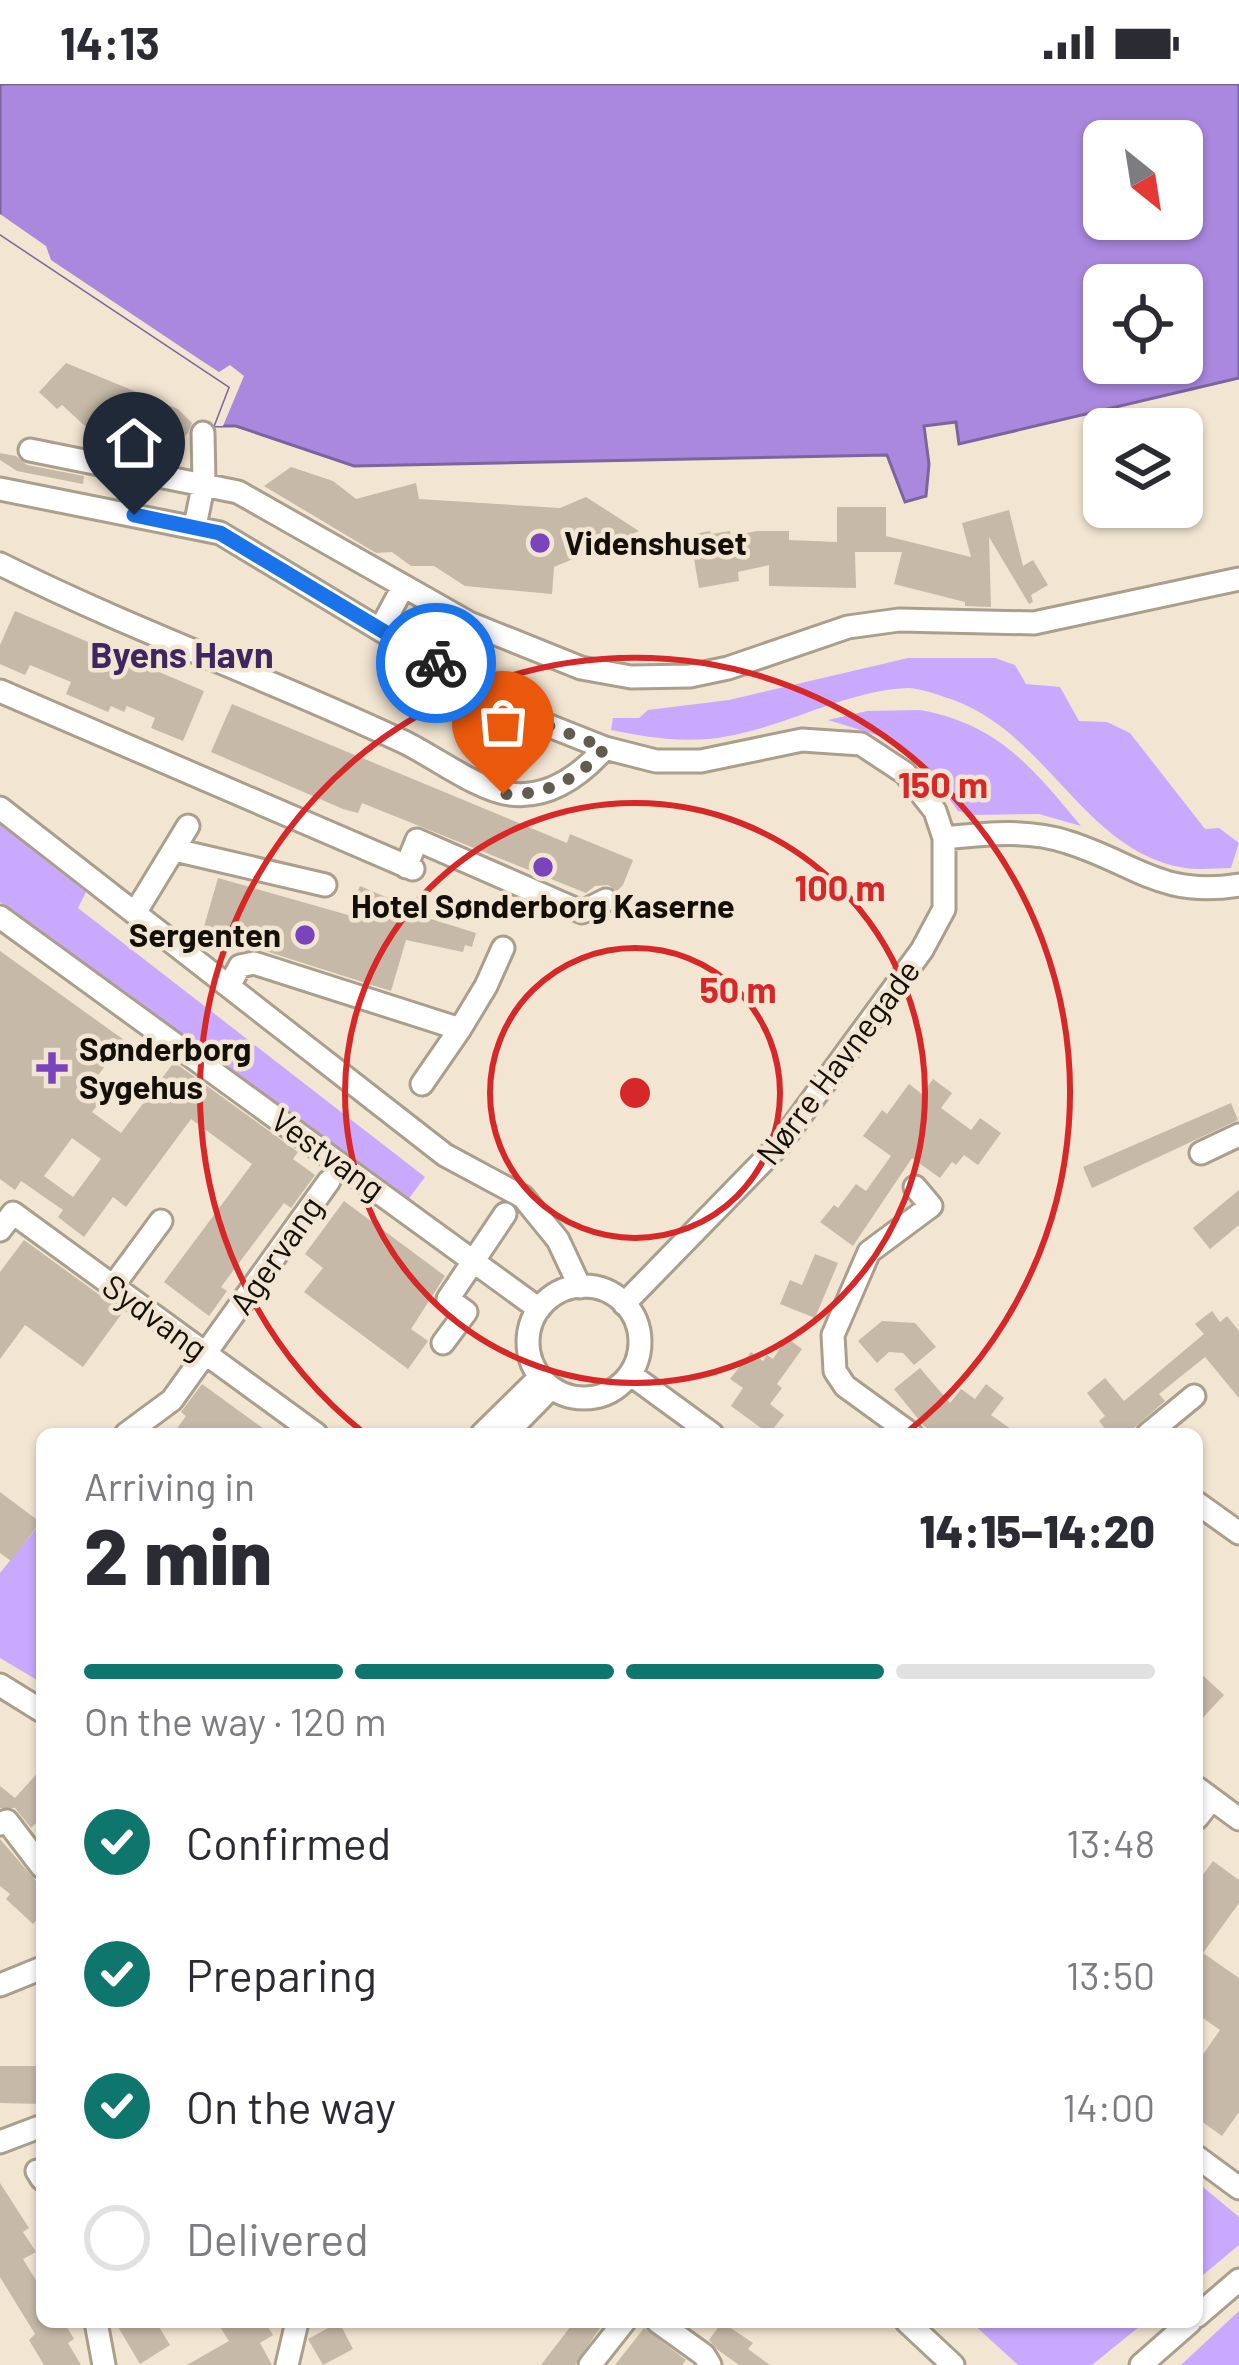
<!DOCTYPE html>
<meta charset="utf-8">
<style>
body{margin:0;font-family:Barlow,sans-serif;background:#f2f2f3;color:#2b2b33;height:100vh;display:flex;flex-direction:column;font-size:45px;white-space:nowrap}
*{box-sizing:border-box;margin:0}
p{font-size:39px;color:#7c7c81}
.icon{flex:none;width:66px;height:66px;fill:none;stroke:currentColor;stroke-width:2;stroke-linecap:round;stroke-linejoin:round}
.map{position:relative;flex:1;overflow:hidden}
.sheet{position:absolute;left:36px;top:1344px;width:1167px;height:900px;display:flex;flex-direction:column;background:#fff;border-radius:18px;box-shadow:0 3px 9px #0004}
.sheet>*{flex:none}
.needle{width:78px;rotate:150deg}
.buttons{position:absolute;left:1083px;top:36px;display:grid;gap:24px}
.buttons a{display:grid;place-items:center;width:120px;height:120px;border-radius:18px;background:#fff;box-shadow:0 3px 9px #0004;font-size:60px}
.pin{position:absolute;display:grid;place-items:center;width:102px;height:102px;color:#fff;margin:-123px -51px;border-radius:50% 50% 50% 0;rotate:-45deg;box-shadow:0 0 12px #0007}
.pin .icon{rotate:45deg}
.courier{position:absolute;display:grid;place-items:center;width:120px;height:120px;margin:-60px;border:9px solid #1a73e8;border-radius:50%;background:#fff;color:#222;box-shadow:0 3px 15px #0007}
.overview em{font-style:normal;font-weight:800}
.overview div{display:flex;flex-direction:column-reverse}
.overview{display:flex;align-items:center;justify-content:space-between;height:204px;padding:0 48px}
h1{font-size:78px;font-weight:800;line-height:90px}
.bar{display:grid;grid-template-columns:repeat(4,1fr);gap:18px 12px;align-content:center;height:144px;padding:0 48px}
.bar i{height:15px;border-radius:9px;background:#e1e1e2}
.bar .active{background:#0f766e}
.bar p{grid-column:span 4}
ol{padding:0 48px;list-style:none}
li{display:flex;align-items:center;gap:36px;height:132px}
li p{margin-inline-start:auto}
li .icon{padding:12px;border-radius:50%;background:#0f766e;color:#fff;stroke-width:4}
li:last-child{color:#7c7c81}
li i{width:66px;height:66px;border:6px solid #e1e1e2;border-radius:50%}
.status{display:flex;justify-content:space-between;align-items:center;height:84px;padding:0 60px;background:#fff;direction:ltr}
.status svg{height:33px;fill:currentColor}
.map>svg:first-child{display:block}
</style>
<div class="status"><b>14:13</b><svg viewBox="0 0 49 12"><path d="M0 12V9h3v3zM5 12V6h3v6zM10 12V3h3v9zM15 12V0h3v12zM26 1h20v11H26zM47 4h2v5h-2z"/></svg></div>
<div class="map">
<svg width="1239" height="2281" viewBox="0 0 1239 2281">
<rect width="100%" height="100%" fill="#f2e5d2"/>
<path fill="#c9a9fe" d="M908,574h87l20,7 11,19 34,3 19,34 28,1 23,11 75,96 14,-1 20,15 -8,25c-14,0 -31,2 -46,0 -101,-16 -137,-135 -234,-169 -13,-4 -31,-11 -44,-11 -61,3 -118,37 -178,48 -41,8 -78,2 -118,-6l2,-12h26l9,-8 81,-10z
M920,626c78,14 112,57 161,116l-42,-12 -66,1 -15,-4 -34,-47 -28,-23 -68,-21 39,-9z
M0,740l86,68 -8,16 347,269 -18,24 -407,-299z
M42,1437v162l-42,-25v-85z
M1197,2098l42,35v28l-42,35z
M1239,2227v54h-58z
M971,2238h86l6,5 5,-5h77l-53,43h-74z"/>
<path fill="#a988de" stroke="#7c649e" stroke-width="3" fill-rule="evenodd" d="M0,0h1239v294l-280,66 -3,-22 -32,4 5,38 -3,32 -21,6 -18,-47 -533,11 -118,-40h-21l15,-39 -230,-153zM1104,57h78v78h-78zM1104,201h78v78h-78z"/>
<path fill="#f2e5d2" d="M0,130l46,32 5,14 148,99 20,13 11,-7 14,11 -21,50h-8l15,-39 -230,-153z"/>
<path fill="#c6b9a7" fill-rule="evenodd" d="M66,279l112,46 14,14 -4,10 -26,27 -34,-29 -9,9 -15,-14 -9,9 -33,-30 -5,4 -18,-17z
M0,369l16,3 11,9 57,11 -1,8 -66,-13 -17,-11z
M291,383l42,14 23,18 60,-16 3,16 141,9 26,-11 53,34 -85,36 -2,27 -87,-8 -31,-20h-23l-19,-14 -16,1 -112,-67z
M837,423h49v29l85,21 -9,-34 47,-13 14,56 10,-6 15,25 -17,10 2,7 -4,2 -40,-67 2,70 -26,-1v-4l-71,-18 8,-32h-47l1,36 -87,-2v-21l-31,7 1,9 -40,7 -9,-53 20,-4 1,3 19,-3 1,5 26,-5h32v9l48,2z
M15,527l189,80 -21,50 -32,-13 4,-10 -28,-12 -3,6 -13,-6 -3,6 -42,-18 5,-12 -41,-17 -5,10 -25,-11v-19z
M232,620l335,139 3,-9 63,26 -10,25 -6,6 -9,-6 -13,1 -9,7 -224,-90 -4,10 -15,-4 -132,-57z
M218,794l130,37 12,-29 56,24 -1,4 61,19 -4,14 -7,-2 -2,7 -57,-12 -15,51 -132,-42 -15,1 -43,-13z
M0,867l124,89 -39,53 14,10 -7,9 29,21 53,-71 124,90 -5,7 22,16 -24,33 -7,-5 -63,84 6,4 -18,25 -45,-34 88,-118 -61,-45 -65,88 -13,-10 -29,40 -26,-20 5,-7 -39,-27 -3,-2 -6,9 -15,-11zM72,1054l29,21 -28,38 -29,-21z
M933,995l19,14 -11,15 30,22 9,-12 21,15 -23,32 -14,-10 -8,10 -4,-3 -12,16 -28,-20 -59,88 -33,-24 14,-17 4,3 18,-24 10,7 25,-35 -28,-20 19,-26 5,4 22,-30 13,10z
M1231,1019l7,17 -146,68 -9,-21z
M1239,1106v35l-29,24 -17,-21z
M344,1117l101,75 -34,53 17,12 -20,28 -104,-77 19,-24 -18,-14z
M24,1156l99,72 -40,55 -58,-42 -25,34v-87z
M815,1170l23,9 -23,55 -35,-14 10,-24 12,5z
M1212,1227l8,11 7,-6 12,15v67l-34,-41 -46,37 6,7 -38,33h-18l-10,-13 6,-5 -18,-23 18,-15 19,23 80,-67 -9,-10z
M882,1237l33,2 21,24 -22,18 -11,-12 -14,-1 -12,11 -19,-22z
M787,1254l15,11 -25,35 5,4 -12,16 14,11 -15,19 -38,-28 12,-18 -13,-9 21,-27 12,9 4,-6 6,4z
M920,1284l30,35 11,-14 14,10 11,-15 18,14 -13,17 27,19h-83l-12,-9 -29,-36z
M202,1300l69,50h-98l13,-18 -5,-4z
M0,1408l40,30 -29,39 -11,-8z
M1197,1586l27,25 -27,29z
M42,1684v49l-11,11 -16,-20h-15v-22l15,12z
M0,1755l42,49v26l-9,10 -27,-25 4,-5 -10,-8z
M1213,1777l26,19v23l-36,50 36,25v134l-17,24 -25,-18v-55l23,-33 -23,-16v-131z
M0,1982h42v38l-42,-1z
M0,2099l29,45 -6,4 13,20 -13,7 19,31v32h22l10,17 -6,4 13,22h-37l-15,-25 6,-6 -35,-57z
M115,2238h41l14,23 -30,19z
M217,2238h48l8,13 -13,8 12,22h-85l42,-24z
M339,2238l14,27 -30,16 -15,-26z
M574,2238h30l-29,43h-34z
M722,2238l31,21 -5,6 22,16h-31l-21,-15 -9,-10z
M644,2244l42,32 -4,5h-67z"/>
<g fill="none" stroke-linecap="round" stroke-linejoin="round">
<defs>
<path id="minor" d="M30,366l208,42 231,131 112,45 50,9 59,-1 38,-8 120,-41 51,-7 135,3 205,-44
M0,405l220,44 265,160 62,32 58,23 51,13h45l101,-21 59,4 44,29 30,38 9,27v71l-22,41 -143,195 -155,159
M195,442l9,-44 -1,-49
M0,480c132,66 270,115 404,178 29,14 76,49 106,52 39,5 71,-19 95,-46
M381,544l22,-41
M0,607l413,178
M0,724l445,347 78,42 35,43 22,47
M944,754c41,-4 84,-9 123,4 68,21 94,56 172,43
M175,766l150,35
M406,783l11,-27 165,72 24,-12
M135,829l53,-87
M0,833l539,392
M229,902l11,-20 14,-3 206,66 -38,55
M460,945l26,-43 17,-38
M1201,1069l38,-18
M0,1146l13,-17 303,221
M113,1202l48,-65
M528 1258a56 56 0 1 1 112 0a56 56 0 1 1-112 0Z
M443,1259l23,-31 -18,-13 57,-85
M630,1290l82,60
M126,1350l46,-34 157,-219
M482,1350l58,-57
M506,1350l45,-46
M911,1350l-66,-48 -10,-15 -2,-36 36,-83 62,-46 -16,-19
M1148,1350l46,-38
M1197,1419l42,30
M0,1601l42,26
M1197,1704l42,31
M1197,1734l15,-19
M0,1740l7,-3 35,46
M0,1901l42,-17
M0,2058l42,-16
M1197,2073l42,31
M37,2087l5,8
M1197,2232l42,-36
M96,2238l8,43
M658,2238l46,33 6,10
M907,2238l46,43
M287,2281l10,-43
M590,2281l34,-43
M1141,2281l49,-43"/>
</defs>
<use href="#minor" stroke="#aa9e8c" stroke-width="27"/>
<use href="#minor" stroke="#fff" stroke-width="21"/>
</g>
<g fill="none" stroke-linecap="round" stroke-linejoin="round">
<path stroke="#625b4f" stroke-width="12" stroke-dasharray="0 21.6" d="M436,579l111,62 58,23c-28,32 -59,48 -102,46"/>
<path stroke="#1a73e8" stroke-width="15" d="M134,431l86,18 216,130"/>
</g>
<g fill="none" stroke="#d62828" stroke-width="6">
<circle cx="635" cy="1009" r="145"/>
<circle cx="635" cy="1009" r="290"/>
<path d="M364 1349A435 435 0 1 1 906 1349"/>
</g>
<g fill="#7a45bc" stroke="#f2e5d2" stroke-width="4.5">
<circle cx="540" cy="459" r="12"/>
<circle cx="543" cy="783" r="12"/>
<circle cx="305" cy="851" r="12"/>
<path d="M46 966h12v12h12v12h-12v12h-12v-12h-12v-12h12z"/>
</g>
<g text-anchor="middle" stroke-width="9" stroke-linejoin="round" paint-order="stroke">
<g font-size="33" font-weight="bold" fill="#141009" stroke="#f2e5d2" text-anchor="start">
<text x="564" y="471">Videnshuset</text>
<text x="543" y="834" text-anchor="middle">Hotel Sønderborg Kaserne</text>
<text x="281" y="863" text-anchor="end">Sergenten</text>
<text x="79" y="977">Sønderborg<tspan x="79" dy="38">Sygehus</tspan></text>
</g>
<g font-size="33" fill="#141009" stroke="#f2e5d2">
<text transform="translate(838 978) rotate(-53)" y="12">Nørre Havnegade</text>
<text transform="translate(328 1070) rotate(36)" y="12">Vestvang</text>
<text transform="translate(276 1171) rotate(-55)" y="12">Agervang</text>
<text transform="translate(155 1233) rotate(36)" y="12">Sydvang</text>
</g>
<g font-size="36" font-weight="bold" fill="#3f2660" stroke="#f2e5d2">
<text x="182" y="584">Byens Havn</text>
</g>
</g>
<circle cx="635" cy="1009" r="18" fill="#d62828" stroke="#f2e5d2" stroke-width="6"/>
<g font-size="36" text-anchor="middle" font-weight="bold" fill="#d62828" stroke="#f2e5d2" stroke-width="9" stroke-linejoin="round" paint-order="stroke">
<text x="943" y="714">150 m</text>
<text x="840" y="817">100 m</text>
<text x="738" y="919">50 m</text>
</g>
</svg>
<div class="buttons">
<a><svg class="needle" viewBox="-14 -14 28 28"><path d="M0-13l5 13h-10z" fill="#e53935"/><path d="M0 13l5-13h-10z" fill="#7c7c81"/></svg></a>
<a><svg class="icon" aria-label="locate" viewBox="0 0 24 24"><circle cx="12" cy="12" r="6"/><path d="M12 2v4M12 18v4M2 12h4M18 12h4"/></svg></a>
<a><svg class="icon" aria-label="layers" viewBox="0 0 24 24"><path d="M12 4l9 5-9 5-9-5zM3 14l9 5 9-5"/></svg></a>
</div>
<div class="pin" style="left:503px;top:710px;background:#ea580c"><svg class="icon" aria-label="bag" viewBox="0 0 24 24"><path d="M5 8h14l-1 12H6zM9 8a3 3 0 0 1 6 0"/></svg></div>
<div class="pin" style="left:134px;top:431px;background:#1f2937"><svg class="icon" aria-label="home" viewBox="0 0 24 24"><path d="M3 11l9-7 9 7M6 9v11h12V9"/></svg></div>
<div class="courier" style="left:436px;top:579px"><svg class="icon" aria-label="bike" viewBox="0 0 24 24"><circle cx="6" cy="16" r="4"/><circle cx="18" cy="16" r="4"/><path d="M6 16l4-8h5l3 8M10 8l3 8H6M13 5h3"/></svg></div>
<section class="sheet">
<div class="overview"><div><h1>2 min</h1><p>Arriving in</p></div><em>14:15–14:20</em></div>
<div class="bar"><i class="active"></i><i class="active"></i><i class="active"></i><i></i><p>On the way · 120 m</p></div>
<ol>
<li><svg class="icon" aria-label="check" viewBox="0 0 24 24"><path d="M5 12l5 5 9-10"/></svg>Confirmed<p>13:48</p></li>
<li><svg class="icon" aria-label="check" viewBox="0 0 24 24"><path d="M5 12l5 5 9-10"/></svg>Preparing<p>13:50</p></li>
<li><svg class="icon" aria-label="check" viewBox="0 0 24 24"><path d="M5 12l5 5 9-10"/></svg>On the way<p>14:00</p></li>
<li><i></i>Delivered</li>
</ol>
</section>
</div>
